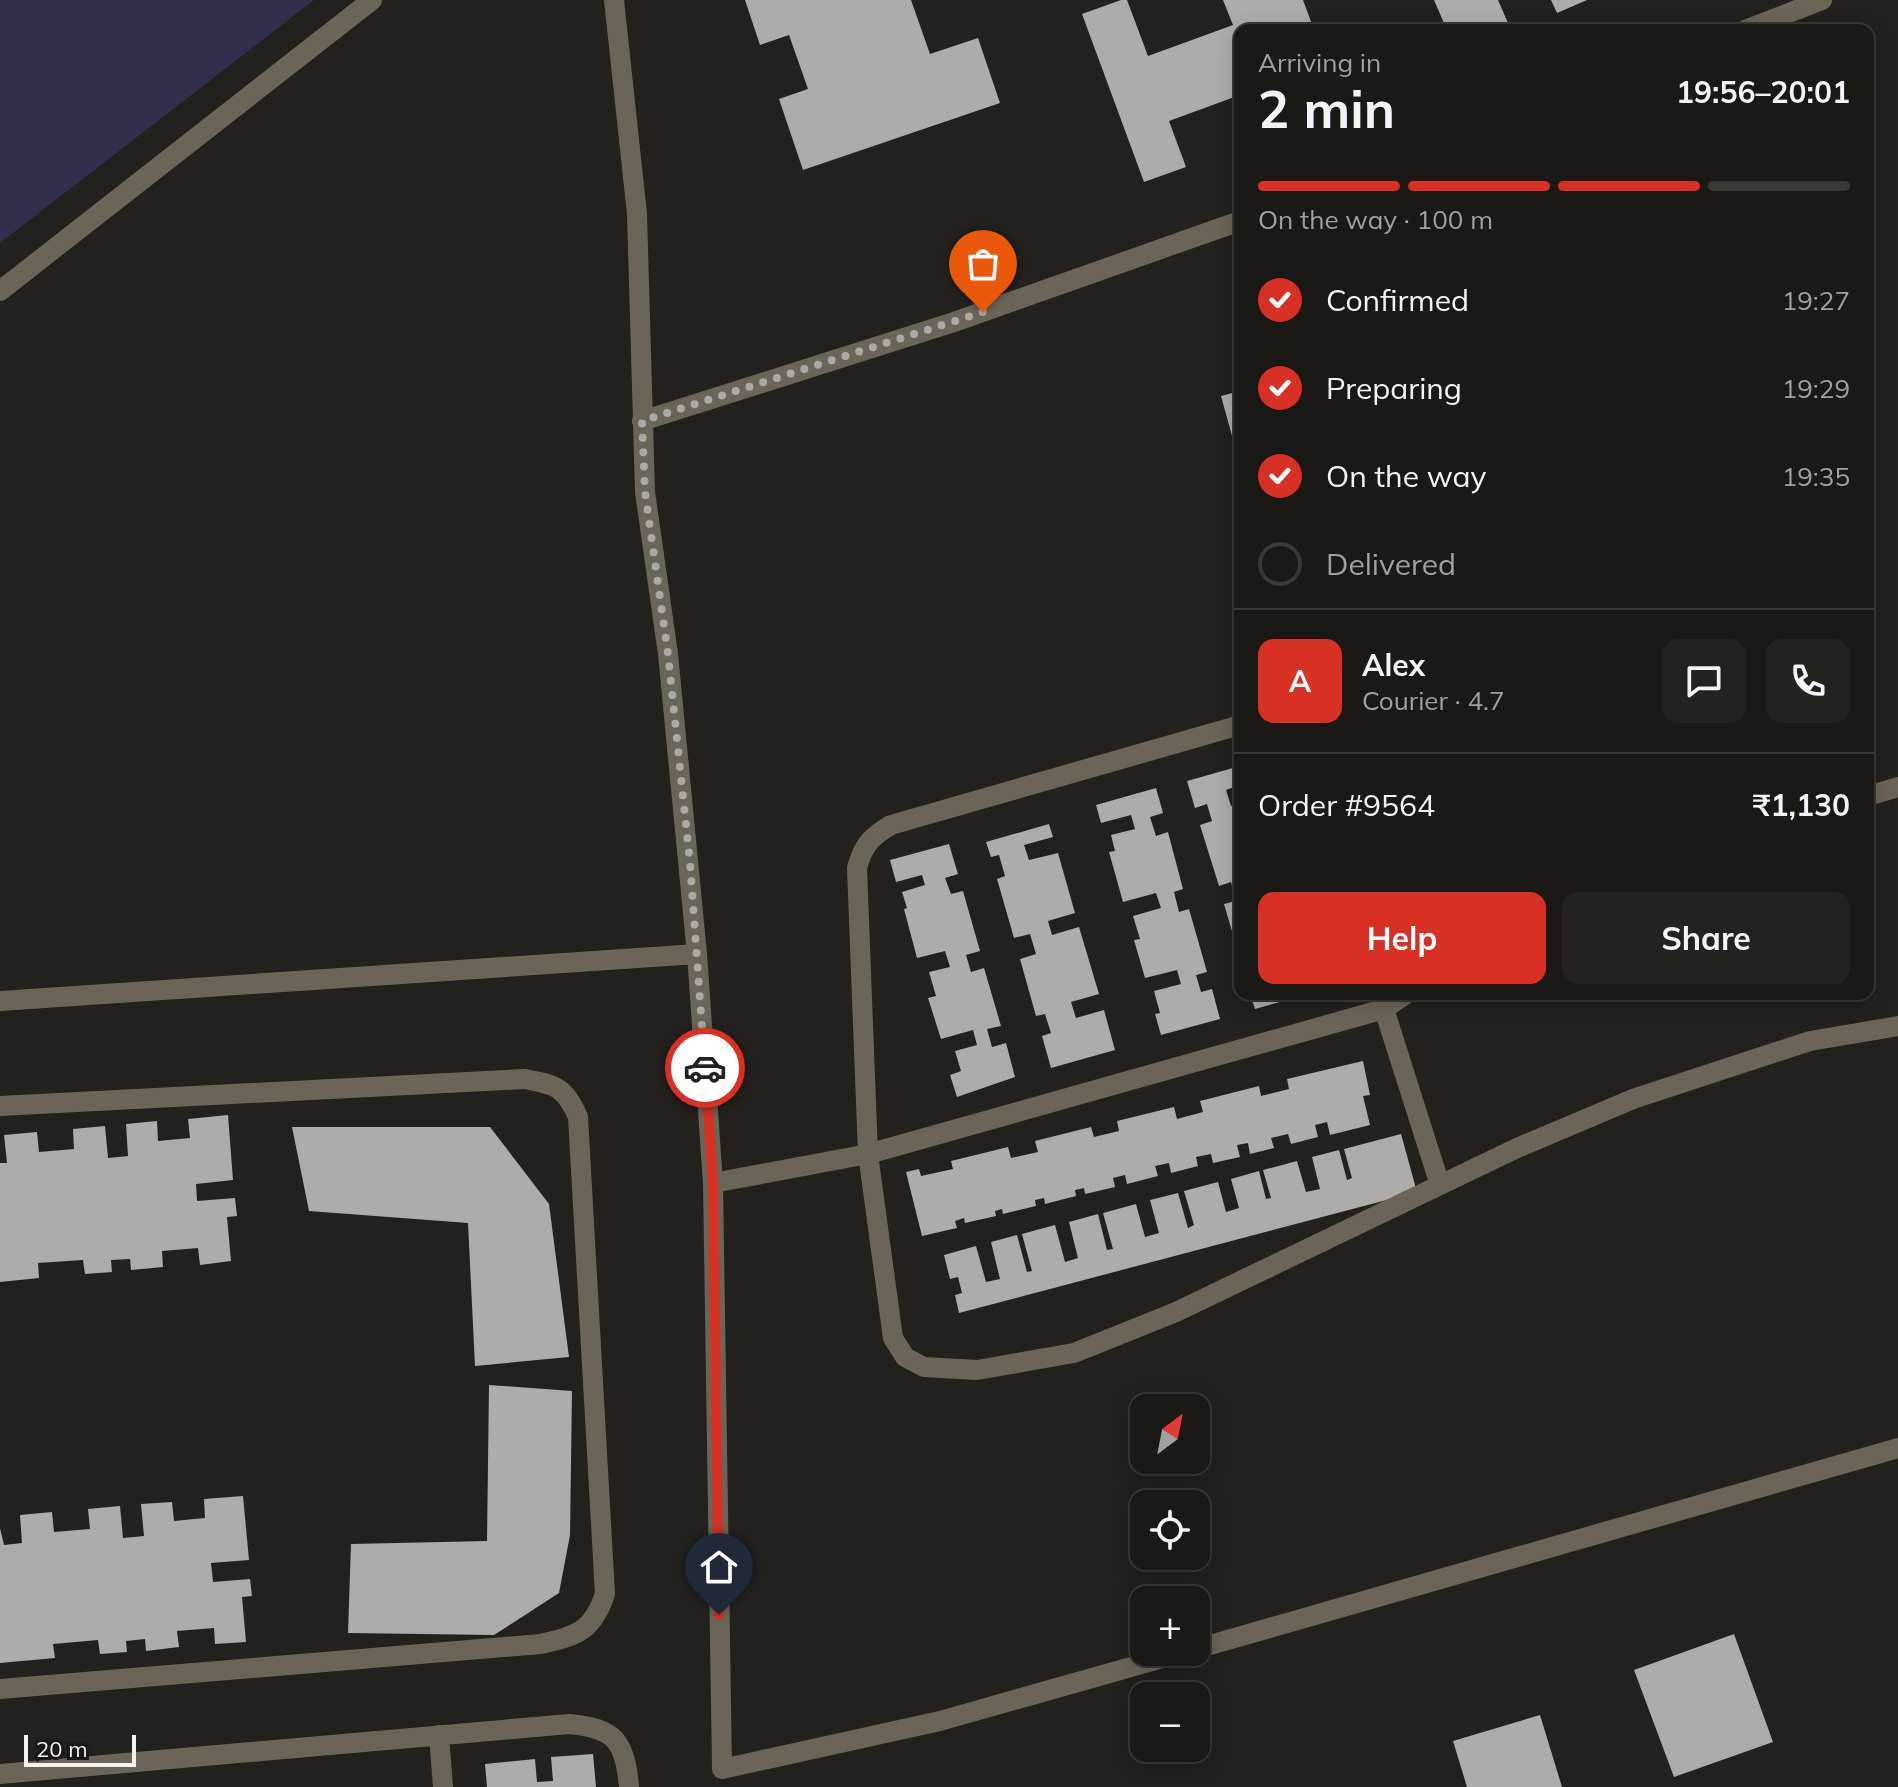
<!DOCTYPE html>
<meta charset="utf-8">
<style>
body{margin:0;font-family:Mulish,sans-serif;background:#23221f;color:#f1f3f6;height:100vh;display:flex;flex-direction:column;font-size:30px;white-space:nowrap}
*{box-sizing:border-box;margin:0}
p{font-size:26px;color:#9fa0a1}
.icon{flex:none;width:44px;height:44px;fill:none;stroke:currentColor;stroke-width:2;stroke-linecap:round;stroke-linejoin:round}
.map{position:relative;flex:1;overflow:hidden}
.side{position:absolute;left:1234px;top:24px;width:640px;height:976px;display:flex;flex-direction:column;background:#1a1916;border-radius:16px;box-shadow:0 4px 20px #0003,0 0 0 2px #383835}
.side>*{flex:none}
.needle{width:52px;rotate:32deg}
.tools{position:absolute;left:1130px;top:1394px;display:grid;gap:16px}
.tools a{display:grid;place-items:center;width:80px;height:80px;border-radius:16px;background:#1a1916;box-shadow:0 4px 20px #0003,0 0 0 2px #383835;font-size:40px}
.scale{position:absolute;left:24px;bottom:20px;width:112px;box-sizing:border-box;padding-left:8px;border:4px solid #f2f2f0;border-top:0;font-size:22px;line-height:28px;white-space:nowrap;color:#f2f2f0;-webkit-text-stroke:6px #191815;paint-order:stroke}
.pin{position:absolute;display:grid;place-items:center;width:68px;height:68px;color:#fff;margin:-82px -34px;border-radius:50% 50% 50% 0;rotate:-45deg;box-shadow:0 0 8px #0007}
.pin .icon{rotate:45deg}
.courier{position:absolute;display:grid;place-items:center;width:80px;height:80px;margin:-40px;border:6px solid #d93025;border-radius:50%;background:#fff;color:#222;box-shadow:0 2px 10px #0007}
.summary em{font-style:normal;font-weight:700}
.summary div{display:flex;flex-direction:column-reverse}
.summary{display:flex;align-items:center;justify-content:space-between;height:136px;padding:0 24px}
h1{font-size:52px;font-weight:700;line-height:60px}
.bar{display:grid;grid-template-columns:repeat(4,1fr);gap:12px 8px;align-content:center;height:96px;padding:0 24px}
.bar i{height:10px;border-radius:6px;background:#383835}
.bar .active{background:#d93025}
.bar p{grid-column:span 4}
.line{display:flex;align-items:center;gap:20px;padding:0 24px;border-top:2px solid #383835}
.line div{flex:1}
.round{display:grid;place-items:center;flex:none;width:84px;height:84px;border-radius:16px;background:#23221f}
ol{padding:0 24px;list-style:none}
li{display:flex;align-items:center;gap:24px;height:88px}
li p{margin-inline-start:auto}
li .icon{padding:8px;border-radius:50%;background:#d93025;color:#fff;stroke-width:4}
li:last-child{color:#9fa0a1}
li i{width:44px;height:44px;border:4px solid #383835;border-radius:50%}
.cta{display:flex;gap:16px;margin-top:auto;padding:16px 24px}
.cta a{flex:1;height:92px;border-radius:16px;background:#d93025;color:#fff;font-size:32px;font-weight:700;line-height:92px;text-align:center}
.cta a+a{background:#23221f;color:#f1f3f6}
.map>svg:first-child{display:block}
</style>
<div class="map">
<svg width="1898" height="1787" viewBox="0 0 1898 1787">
<rect width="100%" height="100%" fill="#22211e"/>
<path fill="#30304c" d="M0,0h314l-314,243z"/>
<path fill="#adaca8" d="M745,0h166l19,54 48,-16 22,65 -197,67 -24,-71 29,-10 -19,-54 -29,10z
M1121,0h6l21,56 85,-31 -10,-25h80l11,30h-74v65l-71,26 17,46 -42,15 -62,-168z
M1434,0h64l13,30h-64z
M1551,0h36l-30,13z
M1240,391v70h-1l-18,-65z
M1240,766v19l-14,5 5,16 9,-3 -1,152 -15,-51 12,-3 -5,-19 -12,4 -19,-61 12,-4 -5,-17 -12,4 -8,-27z
M1156,788l7,25 -13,4 6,19 12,-4 15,57 -9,3 5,20 10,-3 18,63 -11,3 5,17 11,-3 8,30 -59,16 -6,-21 5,-1 -6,-22 27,-7 -4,-14 -32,8 -11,-38 6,-1 -7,-23 28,-8 -5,-15 -33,9 -14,-50 6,-1 -4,-16 24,-6 -4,-14 -30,8 -5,-18z
M1049,824l4,13 -29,8 5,15 29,-7 17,60 -27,8 4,14 27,-8 20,67 -28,8 5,16 28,-8 11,40 -64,18 -9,-32 9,-3 -6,-19 -9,2 -16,-57 16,-5 -6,-20 -16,4 -17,-59 8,-3 -6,-21 -8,2 -5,-15z
M949,844l9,30 -13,4 6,16 12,-3 17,60 -14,4 5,17 13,-4 17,58 -14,3 5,18 14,-4 9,34 -58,20 -7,-22 11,-4 -6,-20 22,-6 -4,-15 -32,9 -13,-41 8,-2 -7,-24 21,-5 -5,-16 -28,7 -13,-49 3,-1 -5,-16 23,-7 -3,-10 -26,7 -6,-22z
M1250,994h54v1l-49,14z
M1363,1061l7,34 -7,1 7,29 -40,10 -3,-13 -12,3 3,12 -27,7 -3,-10 -17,4 3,10 -24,6 -2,-11 -11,2 3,12 -27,6 -2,-9 -15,3 2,9 -27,7 -2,-10 -14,3 3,10 -31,8 -2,-9 -12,3 2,9 -30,7 -1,-6 -9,2 1,6 -31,8 -1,-6 -9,2 1,6 -33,8 -1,-5 -7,2 1,5 -31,7 -1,-5 -9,3 2,7 -35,8 -16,-64 13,-3 2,7 32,-7 -2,-8 57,-14 3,11 27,-6 -3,-11 56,-14 3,10 25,-6 -2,-10 57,-14 3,12 26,-7 -3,-11 59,-15 2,10 28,-7 -2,-10z
M228,1115l5,65 -37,4 1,17 38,-3 2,18 -10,1 4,44 -31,4 -2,-17 -36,3 1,16 -32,3 -1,-11 -19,1 1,12 -27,2 -2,-14 -45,3 1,15 -39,4v-119h7l-3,-28 33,-3 2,20 35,-3 -1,-20 32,-3 3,32 20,-2 -2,-32 31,-3 1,20 32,-3 -2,-19z
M292,1127h198l59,77 20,153 -94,9 -7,-143 -159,-12z
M1401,1134l16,58 -458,121 -4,-18 7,-2 -4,-16 -8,2 -6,-24 32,-9 10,36 14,-3 -9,-37 26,-7 10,37 5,-1 -10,-37 33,-9 10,37 13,-4 -9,-36 29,-8 9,36 6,-1 -10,-36 33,-9 9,33 14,-4 -9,-33 28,-7 10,35 6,-3 -10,-34 34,-9 8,30 13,-4 -8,-29 28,-8 7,28 5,-1 -8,-28 34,-9 9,31 14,-3 -8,-32 27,-7 8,30 5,-2 -8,-29z
M489,1385l83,6 -2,144 -11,58 -65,42 -146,-2 3,-89 136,-3z
M243,1496l6,64 -38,3 2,19 37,-3 2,17 -10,1 4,45 -31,2 -1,-16 -37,3 2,16 -33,4 -1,-12 -19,2 1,11 -27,2 -2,-14 -45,4 2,14 -55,5v-135l4,17 18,-2 -2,-28 32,-3 2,20 36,-3 -2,-20 32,-3 3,32 21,-2 -3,-32 31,-2 2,19 31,-3 -1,-19z
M1734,1634l39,108 -99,35 -40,-107z
M1540,1715l22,72h-95l-14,-46z
M593,1754l3,33h-109l-2,-23 50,-5 2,23 16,-1 -2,-24z"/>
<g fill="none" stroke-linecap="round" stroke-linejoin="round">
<path stroke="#6b6557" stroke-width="20" d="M0,1106l525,-27c31,6 40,8 53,38l27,477c-12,36 -27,42 -64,50l-541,45
M439,1735l4,52
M0,1774l569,-50c46,4 56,17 60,63"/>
<path stroke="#6b6557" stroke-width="20" d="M1745,30l77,-30
M0,291l372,-291
M642,421l312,-99 286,-101
M1240,725l-349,100c-21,12 -28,21 -34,43l11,286 25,184 12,19 19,10 53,3 97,-17 102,-41 341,-164 116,-49 177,-58 88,-15
M1868,796l30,-9
M697,954l16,229 9,586 218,-48 244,-69
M0,1001l697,-47 -29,-300 -23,-162 -8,-278 -23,-214
M1384,1009l56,176
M713,1183l155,-29 516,-145 22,-15
M1196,1649l702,-201"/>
</g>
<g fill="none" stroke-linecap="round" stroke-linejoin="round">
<path stroke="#a9a9a6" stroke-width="8" stroke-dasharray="0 14.4" d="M705,1068l-15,-205 -22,-209 -23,-162 -3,-71 341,-109"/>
<path stroke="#d93025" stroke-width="10" d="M705,1068l8,115 6,432"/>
</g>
</svg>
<div class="tools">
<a><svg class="needle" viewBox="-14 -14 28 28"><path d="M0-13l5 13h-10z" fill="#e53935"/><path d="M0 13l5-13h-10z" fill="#9fa0a1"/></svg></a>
<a><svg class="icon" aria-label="locate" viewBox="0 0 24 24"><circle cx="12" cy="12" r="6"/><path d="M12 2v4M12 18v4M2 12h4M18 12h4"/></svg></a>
<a>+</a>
<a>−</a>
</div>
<div class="scale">20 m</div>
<div class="pin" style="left:983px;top:312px;background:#ea580c"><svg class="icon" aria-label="bag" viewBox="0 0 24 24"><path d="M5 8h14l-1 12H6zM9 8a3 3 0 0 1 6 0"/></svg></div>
<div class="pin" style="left:719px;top:1615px;background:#1f2937"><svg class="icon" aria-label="home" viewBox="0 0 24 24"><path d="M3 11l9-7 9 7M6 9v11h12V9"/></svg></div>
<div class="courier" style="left:705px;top:1068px"><svg class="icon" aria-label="car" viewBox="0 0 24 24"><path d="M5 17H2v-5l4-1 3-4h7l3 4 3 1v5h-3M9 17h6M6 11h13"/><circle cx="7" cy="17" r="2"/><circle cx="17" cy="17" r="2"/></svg></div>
<section class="side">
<div class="summary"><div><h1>2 min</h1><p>Arriving in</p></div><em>19:56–20:01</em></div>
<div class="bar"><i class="active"></i><i class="active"></i><i class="active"></i><i></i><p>On the way · 100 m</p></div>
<ol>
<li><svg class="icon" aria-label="check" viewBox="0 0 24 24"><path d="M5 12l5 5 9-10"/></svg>Confirmed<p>19:27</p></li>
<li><svg class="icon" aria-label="check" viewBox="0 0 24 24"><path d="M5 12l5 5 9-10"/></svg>Preparing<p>19:29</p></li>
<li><svg class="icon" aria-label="check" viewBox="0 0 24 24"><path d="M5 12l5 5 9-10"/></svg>On the way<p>19:35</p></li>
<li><i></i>Delivered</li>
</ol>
<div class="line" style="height:144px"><b class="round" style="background:#d93025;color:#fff">A</b><div><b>Alex</b><p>Courier · 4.7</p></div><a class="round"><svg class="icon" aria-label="chat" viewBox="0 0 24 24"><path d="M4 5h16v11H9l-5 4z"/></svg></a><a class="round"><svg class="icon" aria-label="phone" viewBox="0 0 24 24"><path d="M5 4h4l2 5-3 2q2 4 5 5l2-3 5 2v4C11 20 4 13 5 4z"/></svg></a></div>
<div class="line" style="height:104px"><div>Order #9564</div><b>₹1,130</b></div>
<div class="cta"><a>Help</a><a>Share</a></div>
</section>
</div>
